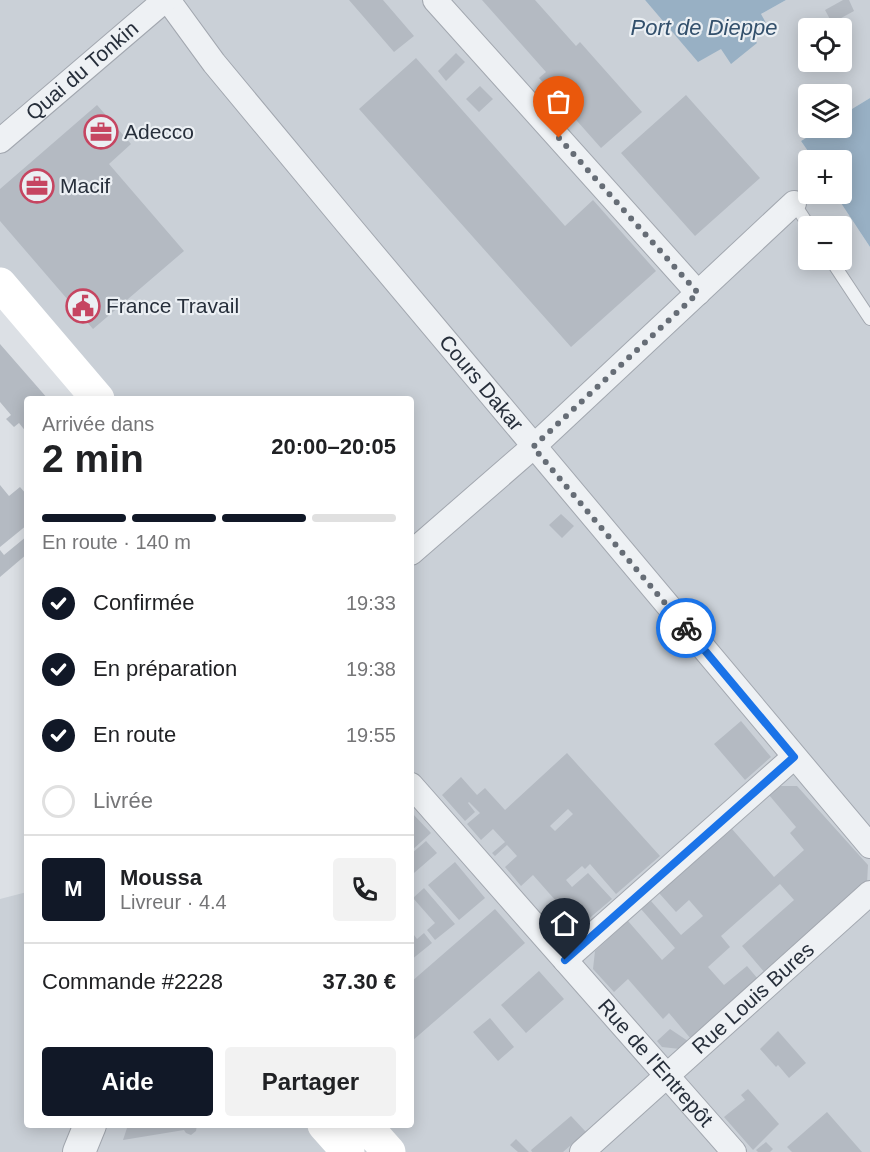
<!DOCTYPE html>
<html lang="fr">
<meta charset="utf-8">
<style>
body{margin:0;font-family:Arial,sans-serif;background:#f2f2f2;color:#202124;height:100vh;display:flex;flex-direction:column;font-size:22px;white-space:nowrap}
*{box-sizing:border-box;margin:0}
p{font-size:20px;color:#757577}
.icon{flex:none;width:33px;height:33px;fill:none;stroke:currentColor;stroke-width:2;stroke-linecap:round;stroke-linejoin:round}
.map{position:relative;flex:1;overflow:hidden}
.sheet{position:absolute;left:24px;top:396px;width:390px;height:732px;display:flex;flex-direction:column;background:#fff;border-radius:6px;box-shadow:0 3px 15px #0003}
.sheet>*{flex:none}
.controls{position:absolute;left:798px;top:18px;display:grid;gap:12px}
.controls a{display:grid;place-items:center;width:54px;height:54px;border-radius:6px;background:#fff;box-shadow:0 3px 15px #0003;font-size:30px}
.pin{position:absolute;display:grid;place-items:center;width:51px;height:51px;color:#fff;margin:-62px -26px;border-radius:50% 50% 50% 0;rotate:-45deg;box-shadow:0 0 6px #0007}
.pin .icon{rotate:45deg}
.courier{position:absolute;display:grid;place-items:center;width:60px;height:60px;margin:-30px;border:4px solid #1a73e8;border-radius:50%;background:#fff;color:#222;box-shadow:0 2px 8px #0007}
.summary em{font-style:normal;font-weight:700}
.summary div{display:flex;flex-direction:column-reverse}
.summary{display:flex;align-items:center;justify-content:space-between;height:102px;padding:0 18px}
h1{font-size:39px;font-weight:700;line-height:45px}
.bar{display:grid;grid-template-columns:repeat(4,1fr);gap:9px 6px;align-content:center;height:72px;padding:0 18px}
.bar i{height:8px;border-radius:4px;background:#e0e0e0}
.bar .current{background:#111827}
.bar p{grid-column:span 4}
.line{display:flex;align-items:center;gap:15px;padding:0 18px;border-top:2px solid #e0e0e0}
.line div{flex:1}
.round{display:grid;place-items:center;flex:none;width:63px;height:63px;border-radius:6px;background:#f2f2f2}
ol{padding:0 18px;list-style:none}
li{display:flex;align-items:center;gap:18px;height:66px}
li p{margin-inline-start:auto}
li .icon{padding:6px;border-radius:50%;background:#111827;color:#fff;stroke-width:4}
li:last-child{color:#757577}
li i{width:33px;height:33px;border:3px solid #e0e0e0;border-radius:50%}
.cta{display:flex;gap:12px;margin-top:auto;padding:12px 18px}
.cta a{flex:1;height:69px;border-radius:6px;background:#111827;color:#fff;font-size:24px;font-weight:700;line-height:69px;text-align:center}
.cta a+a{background:#f2f2f2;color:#202124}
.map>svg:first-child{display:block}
</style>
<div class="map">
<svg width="870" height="1152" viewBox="0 0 870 1152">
<rect width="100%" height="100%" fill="#dce0e5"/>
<path fill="#cad0d7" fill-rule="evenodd" d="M0,0h645l53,61 51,-29 9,-6 3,-12 25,-14h84v98l-28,17v-21h-34v34h14l-21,13 13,19h-6v34h27l35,53v905h-870v-253l27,-7v233h384v-726h-304l-107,-124zM808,28h34v34h-34zM808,226h34v34h-34z"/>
<path fill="#98b0c4" d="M645,0h141l-25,14 5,9 -17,9 8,11 -26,21 -10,-15 -23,13z
M870,98v149l-35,-53h7v-34h-28l-13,-19 21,-13h20v-13z"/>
<path fill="#b4bac2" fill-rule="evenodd" d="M349,0h34l31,36 -20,16z
M482,0h53l41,46 4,-4 62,70 -41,36 -62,-70 7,-6z
M843,0h6l5,11 -22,12 -7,-13z
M456,53l9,9 -19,19 -8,-10z
M416,58l149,168 28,-26 63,71 -85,76 -212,-238z
M480,86l13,13 -14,13 -13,-13z
M686,95l74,83 -65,58 -74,-83z
M97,105l34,39 -22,20 75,87 -91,78 -93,-108v-32z
M0,344l48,55h-21v34l-8,-10 -5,4 -8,-8 5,-4 -11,-13z
M0,485l9,11 11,-9 7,8v30l-27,22z
M561,514l13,12 -12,12 -13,-13z
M27,536v18l-27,23v-27l4,5z
M741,721l30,36 -26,23 -31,-36z
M567,753l93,103 -44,38 -26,-30 -5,5 -3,-3 -16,14 6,7 16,-14 24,26 -33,28 -46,-52 -12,11 -16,-19 12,-11 -10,-11 -12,11 -3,-3 13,-11 -12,-13 -12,11 -14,-16 13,-11 -11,-11 -1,1 7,9 -10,9 -23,-26 19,-18 16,18 8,-7 20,22zM568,809l5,5 -18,17 -5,-5z
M780,786h17l35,39 36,40 -1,18 -102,90 -23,-27 52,-46 -14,-16 -59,52 9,11 -22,20 16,18 23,-19 11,13 -67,60 -22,-26 -6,6 -35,-40 -14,13 -21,-23 2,-18 33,-30 34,39 13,-12 -34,-39 10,-8 30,34 22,-19 -14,-16 -13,12 -17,-19 73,-64 42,48 30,-27 -14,-17 6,-6 -27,-32z
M413,814l18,19 -20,18v-35z
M426,841l11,12 -23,20 -3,-4v-15z
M455,862l30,36 -26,22 -31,-35z
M424,888l31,36 -20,16 -8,-10 8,-7 -22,-25z
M495,909l30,34 -113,98 -1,-59z
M424,933l8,10 -21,17v-23l3,-2 3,4z
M539,971l25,28 -38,34 -25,-28z
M490,1018l24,29 -16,14 -25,-29z
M670,1029l18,12 -8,8 -18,-2 -5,-6z
M778,1031l28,32 -17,15 -11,-13 -2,2 -16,-18z
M748,1089l31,35 -26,26 -29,-33 21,-17 -4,-5z
M827,1112l35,40h-70l-5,-5z
M571,1116l15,16 -23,20h-31l-1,-2z
M128,1125h69l-1,6 -5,4 -5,-2 -2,-3 -61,10z
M516,1139l13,13h-11l-8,-7z
M766,1142l7,7 -3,3h-12l-2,-2z"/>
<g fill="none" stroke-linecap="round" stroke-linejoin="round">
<defs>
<path id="service" d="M794,203l15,23
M831,260l39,59"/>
<g id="minor">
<path id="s1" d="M168,0l46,63 132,159 524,624"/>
<path d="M435,0l263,293"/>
<path id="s2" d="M0,141l165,-141"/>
<path d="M411,553l122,-106 261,-244"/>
<path id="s3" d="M411,785l323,367"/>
<path d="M565,960l229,-203"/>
<path id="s4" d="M582,1152l288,-259"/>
</g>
<path id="tertiary" d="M79,1152l11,-27"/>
</defs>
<use href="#service" stroke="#a2a7af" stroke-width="14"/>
<use href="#minor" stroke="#a2a7af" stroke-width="26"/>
<use href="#tertiary" stroke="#a2a7af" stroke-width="34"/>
<use href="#service" stroke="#eef1f4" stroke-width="12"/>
<use href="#minor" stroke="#eef1f4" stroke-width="24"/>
<use href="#tertiary" stroke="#eef1f4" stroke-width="32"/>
<path stroke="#fff" stroke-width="33" d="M0,284l98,115
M324,1125l24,27
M365,1125l24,27"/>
</g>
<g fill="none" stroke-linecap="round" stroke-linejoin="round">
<path stroke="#666d76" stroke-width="6" stroke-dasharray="0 10.8" d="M559,138l139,155 -165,154 153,181"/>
<path stroke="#1a73e8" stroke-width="8" d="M565,960l229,-203 -108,-129"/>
</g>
<defs>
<symbol id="office-ring" viewBox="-11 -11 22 22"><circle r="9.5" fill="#ebeff3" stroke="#c64561" stroke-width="1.5"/><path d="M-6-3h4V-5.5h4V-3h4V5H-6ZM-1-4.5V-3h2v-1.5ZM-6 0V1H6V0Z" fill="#c64561"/></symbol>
<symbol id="civic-ring" viewBox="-11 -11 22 22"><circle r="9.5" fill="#ebeff3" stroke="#c64561" stroke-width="1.5"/><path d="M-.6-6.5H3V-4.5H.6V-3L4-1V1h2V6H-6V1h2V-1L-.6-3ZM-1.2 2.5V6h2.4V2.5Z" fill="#c64561"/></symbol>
</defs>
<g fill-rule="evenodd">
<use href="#office-ring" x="82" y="113" width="38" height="38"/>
<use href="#office-ring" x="18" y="167" width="38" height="38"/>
<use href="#civic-ring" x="64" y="287" width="38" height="38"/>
</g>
<g text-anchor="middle" stroke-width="4.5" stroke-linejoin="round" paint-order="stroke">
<g font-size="21" fill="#272f3b" stroke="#ebeff3">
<text dy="7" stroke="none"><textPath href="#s2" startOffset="108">Quai du Tonkin</textPath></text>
<text dy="7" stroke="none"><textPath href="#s1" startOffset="495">Cours Dakar</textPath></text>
<text dy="7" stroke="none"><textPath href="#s4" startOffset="230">Rue Louis Bures</textPath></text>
<text dy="7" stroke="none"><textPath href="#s3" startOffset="370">Rue de l'Entrepôt</textPath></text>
</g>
<g font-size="21" fill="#272f3b" stroke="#ebeff3" text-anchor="start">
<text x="124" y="139">Adecco</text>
<text x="60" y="193">Macif</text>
<text x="106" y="313">France Travail</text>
</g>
<g font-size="22" font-style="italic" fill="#33506c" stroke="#ebeff3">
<text x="704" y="35">Port de Dieppe</text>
</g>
</g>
</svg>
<div class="controls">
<a><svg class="icon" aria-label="locate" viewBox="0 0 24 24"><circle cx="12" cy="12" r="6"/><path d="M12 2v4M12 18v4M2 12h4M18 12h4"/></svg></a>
<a><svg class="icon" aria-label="layers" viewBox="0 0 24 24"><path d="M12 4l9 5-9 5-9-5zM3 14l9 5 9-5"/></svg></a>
<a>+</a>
<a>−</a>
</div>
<div class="pin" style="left:559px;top:138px;background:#ea580c"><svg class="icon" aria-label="bag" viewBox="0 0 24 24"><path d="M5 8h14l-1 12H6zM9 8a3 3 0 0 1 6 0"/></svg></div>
<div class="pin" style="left:565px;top:960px;background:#1f2937"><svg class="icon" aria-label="home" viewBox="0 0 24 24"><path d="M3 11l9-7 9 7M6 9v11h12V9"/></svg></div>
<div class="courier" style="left:686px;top:628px"><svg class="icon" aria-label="bike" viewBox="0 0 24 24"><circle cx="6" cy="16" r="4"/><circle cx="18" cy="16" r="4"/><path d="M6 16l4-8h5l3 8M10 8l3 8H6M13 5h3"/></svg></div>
<section class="sheet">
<div class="summary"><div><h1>2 min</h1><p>Arrivée dans</p></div><em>20:00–20:05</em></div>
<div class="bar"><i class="current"></i><i class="current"></i><i class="current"></i><i></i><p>En route · 140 m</p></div>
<ol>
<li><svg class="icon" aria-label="check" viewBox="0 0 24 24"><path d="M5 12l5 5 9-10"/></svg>Confirmée<p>19:33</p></li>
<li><svg class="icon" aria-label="check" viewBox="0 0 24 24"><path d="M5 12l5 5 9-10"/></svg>En préparation<p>19:38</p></li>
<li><svg class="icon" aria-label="check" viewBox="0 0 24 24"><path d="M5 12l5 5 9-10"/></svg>En route<p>19:55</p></li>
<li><i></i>Livrée</li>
</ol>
<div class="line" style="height:108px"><b class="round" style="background:#111827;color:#fff">M</b><div><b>Moussa</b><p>Livreur · 4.4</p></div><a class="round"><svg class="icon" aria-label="phone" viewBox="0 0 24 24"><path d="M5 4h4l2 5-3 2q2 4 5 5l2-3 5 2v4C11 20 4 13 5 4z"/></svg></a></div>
<div class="line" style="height:78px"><div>Commande #2228</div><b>37.30 €</b></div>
<div class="cta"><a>Aide</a><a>Partager</a></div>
</section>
</div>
